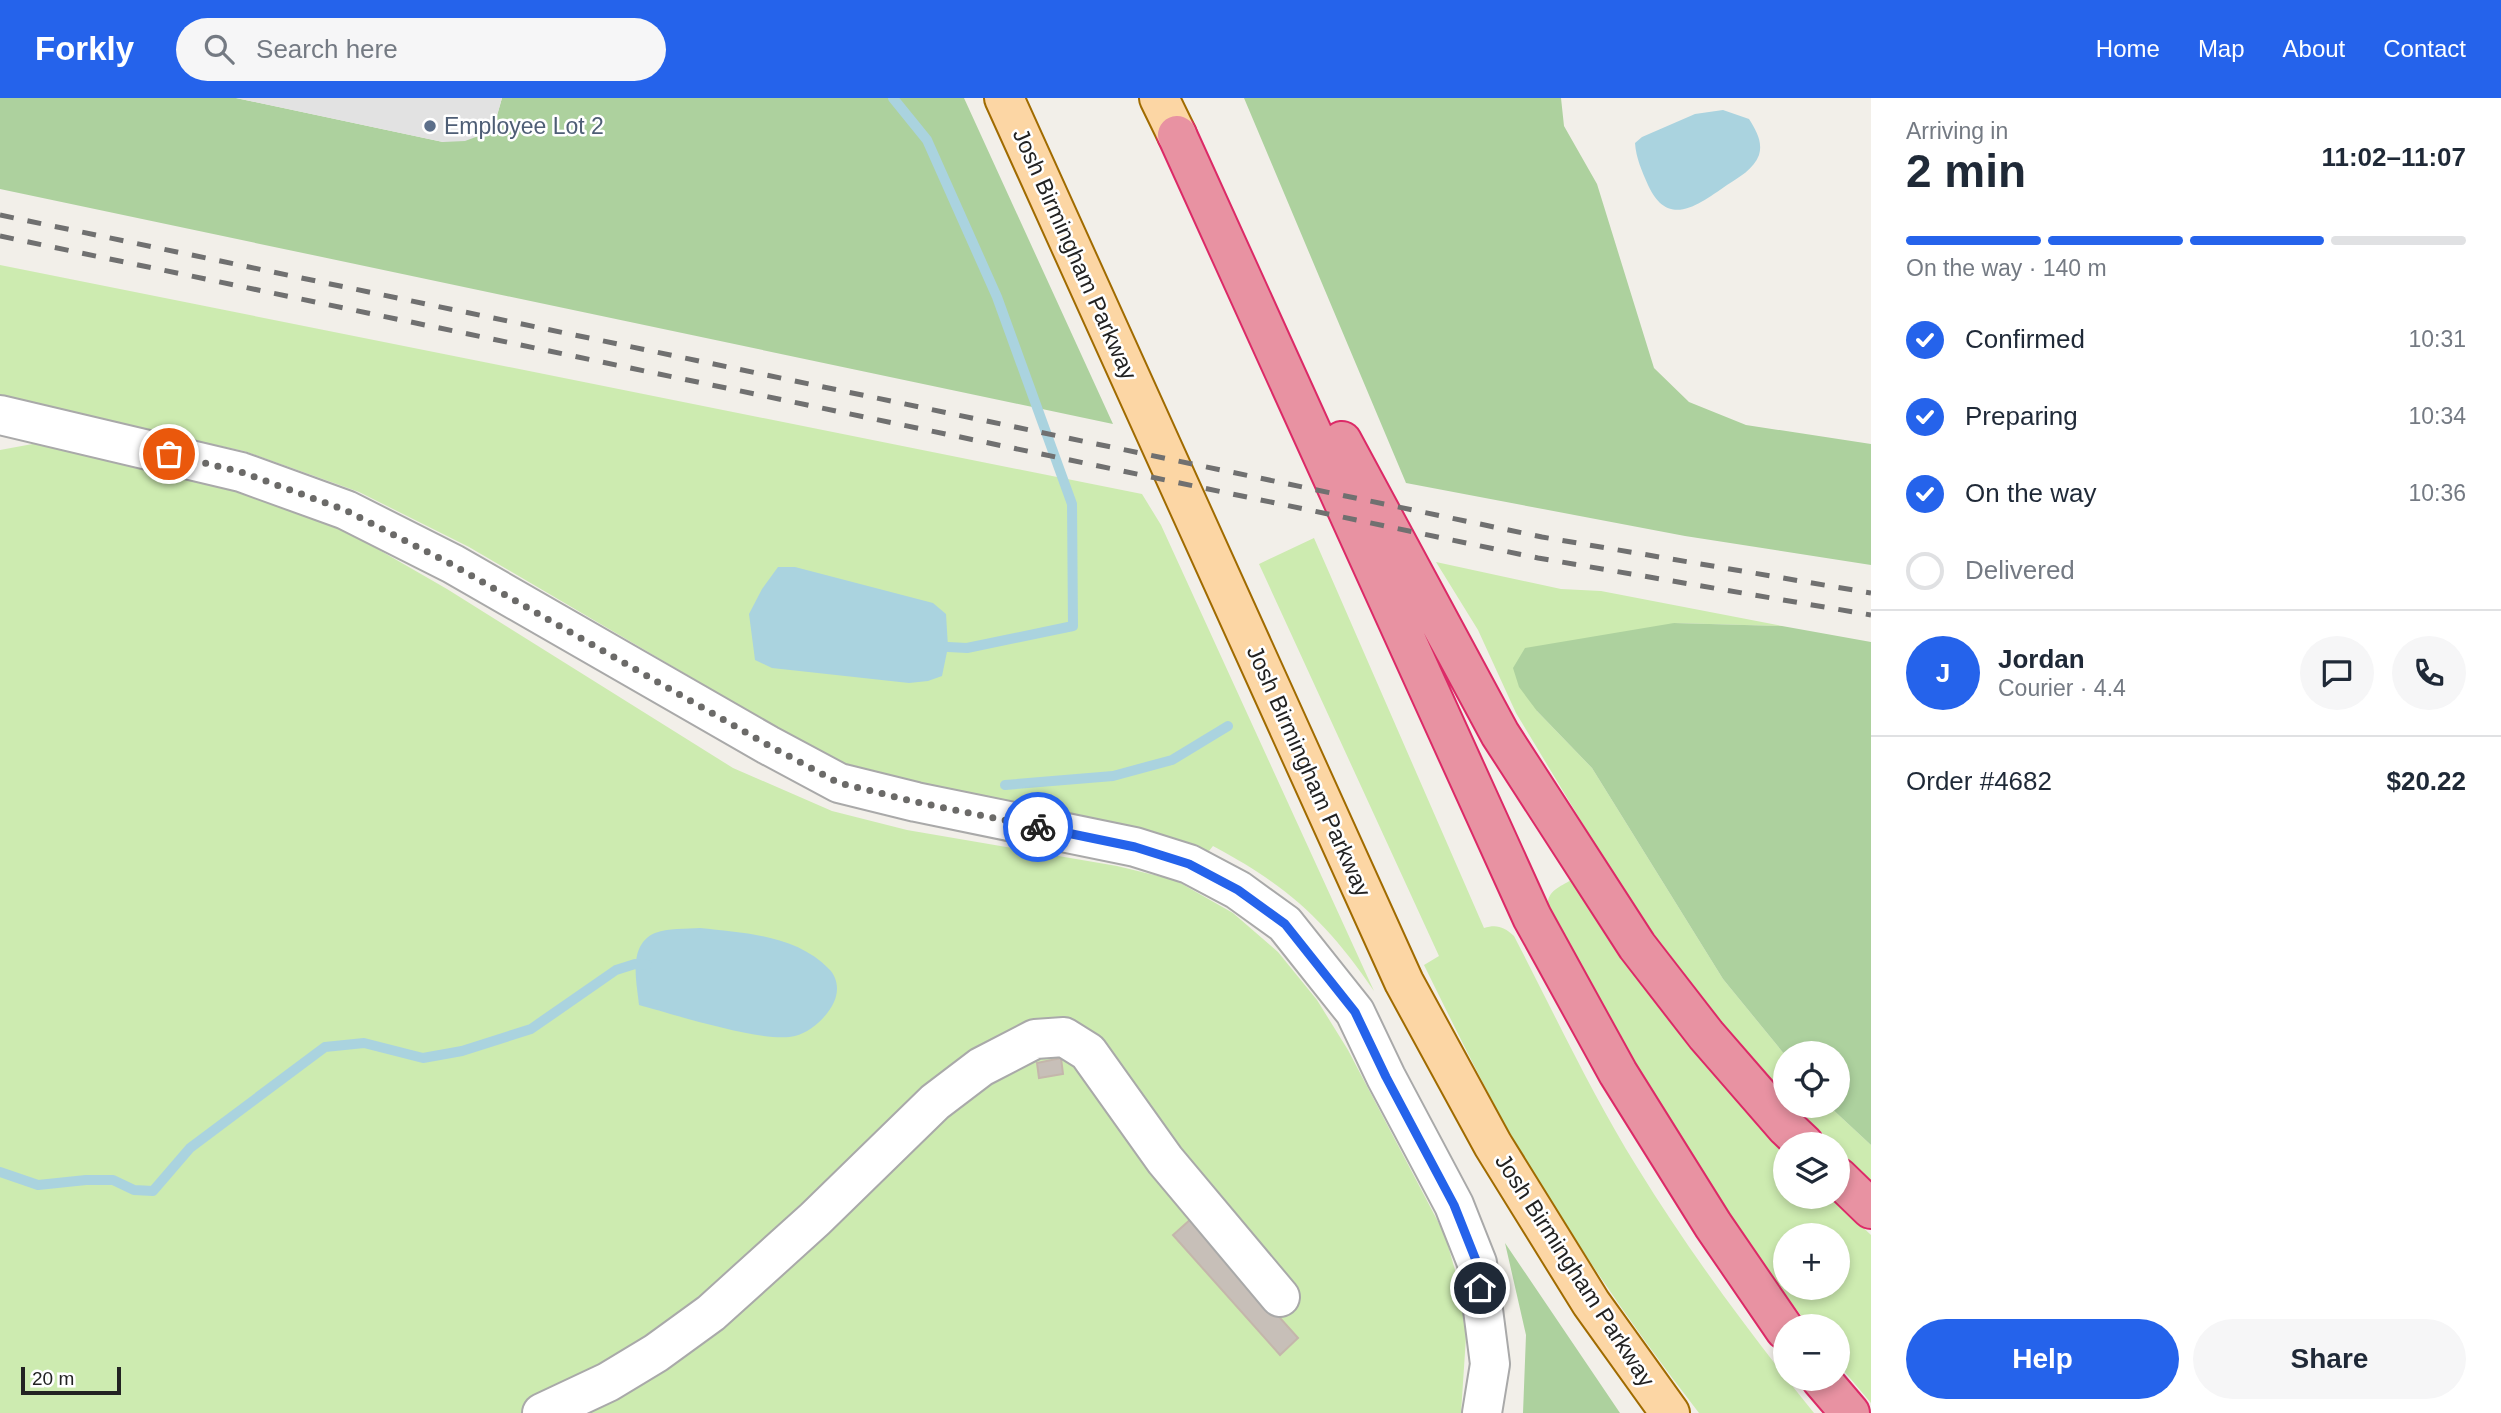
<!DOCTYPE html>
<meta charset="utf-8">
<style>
body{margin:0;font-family:Helvetica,sans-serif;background:#f6f6f7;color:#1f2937;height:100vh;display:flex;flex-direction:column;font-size:26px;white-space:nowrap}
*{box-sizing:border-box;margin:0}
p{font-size:23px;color:#747a83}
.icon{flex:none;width:38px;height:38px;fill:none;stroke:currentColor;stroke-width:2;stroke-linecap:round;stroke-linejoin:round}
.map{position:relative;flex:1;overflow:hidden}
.panel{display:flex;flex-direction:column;background:#fff;width:630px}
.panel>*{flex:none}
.buttons{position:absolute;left:1773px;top:943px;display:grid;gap:14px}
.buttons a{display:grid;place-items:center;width:77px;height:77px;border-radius:50%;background:#fff;box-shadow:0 4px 10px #0003;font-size:35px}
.scale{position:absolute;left:21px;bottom:18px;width:100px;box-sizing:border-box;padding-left:7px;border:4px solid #222;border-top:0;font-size:19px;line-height:24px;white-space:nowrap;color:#222;-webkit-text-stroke:5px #fff;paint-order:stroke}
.pin{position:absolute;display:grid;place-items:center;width:60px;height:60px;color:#fff;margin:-30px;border:4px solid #fff;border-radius:50%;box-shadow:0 2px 7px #0007}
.courier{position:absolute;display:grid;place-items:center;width:70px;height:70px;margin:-35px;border:5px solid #2563eb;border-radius:50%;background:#fff;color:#222;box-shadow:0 2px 9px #0007}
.head em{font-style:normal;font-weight:700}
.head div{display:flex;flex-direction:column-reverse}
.head{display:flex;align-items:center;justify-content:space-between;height:119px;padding:0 35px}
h1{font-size:46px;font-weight:700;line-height:52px}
.bar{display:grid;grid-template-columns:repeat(4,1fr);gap:10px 7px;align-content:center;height:84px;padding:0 35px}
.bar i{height:9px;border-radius:5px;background:#e0e1e3}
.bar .on{background:#2563eb}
.bar p{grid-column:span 4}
.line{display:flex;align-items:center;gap:18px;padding:0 35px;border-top:2px solid #e0e1e3}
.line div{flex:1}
.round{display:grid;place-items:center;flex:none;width:74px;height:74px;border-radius:37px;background:#f6f6f7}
ol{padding:0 35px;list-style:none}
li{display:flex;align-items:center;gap:21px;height:77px}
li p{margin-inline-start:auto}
li .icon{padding:7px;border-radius:50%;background:#2563eb;color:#fff;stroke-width:4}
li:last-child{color:#747a83}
li i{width:38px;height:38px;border:4px solid #e0e1e3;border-radius:50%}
.cta{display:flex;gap:14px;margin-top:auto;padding:14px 35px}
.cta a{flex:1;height:80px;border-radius:42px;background:#2563eb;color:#fff;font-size:28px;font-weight:700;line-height:80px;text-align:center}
.cta a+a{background:#f6f6f7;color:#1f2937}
header{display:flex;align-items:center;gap:42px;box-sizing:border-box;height:98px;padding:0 35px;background:#2563eb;color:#fff}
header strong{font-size:33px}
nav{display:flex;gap:38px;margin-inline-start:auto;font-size:24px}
.search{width:490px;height:63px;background:#f6f6f7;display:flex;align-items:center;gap:18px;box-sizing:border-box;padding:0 24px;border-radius:38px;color:#747a83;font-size:26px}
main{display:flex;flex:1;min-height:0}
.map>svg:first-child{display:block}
</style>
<header>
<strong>Forkly</strong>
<div class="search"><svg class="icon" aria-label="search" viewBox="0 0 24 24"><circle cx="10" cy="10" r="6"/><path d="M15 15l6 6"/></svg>Search here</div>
<nav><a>Home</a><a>Map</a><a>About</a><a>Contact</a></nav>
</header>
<main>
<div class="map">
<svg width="1871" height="1315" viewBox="0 0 1871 1315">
<rect width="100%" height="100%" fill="#f2efe9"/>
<path fill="#cdebb0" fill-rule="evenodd" d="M0,167l1142,229 19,31 213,466c-47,-69 -86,-105 -161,-145l-4,5 -72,-24 -87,-17 -132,-21 -75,-19 -67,-43 -307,-180 -110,-55 -115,-41 -244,-52z
M38,345l201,45 109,44 99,57 286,179 99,43 75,19 210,36 58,14 58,33 45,39 39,48 31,50 97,185 16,56 5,46 -5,76h-1461v-963z
M1314,440l170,390c13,-4 20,-1 30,8 40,77 77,157 123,231 53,86 114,168 177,246h-115c-53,-68 -103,-140 -149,-213 -48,-75 -87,-156 -126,-235l15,-9 -180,-392z
M1436,464l125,27 40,2 181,35 -108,-3 -137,88 55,57 131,211 62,76v40l-71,-78 -69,-90 -129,-214 -38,-83z
M1571,782l80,116 82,98 52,57v46h46l40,38v168l-33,-39v-38h-29c-21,-28 -43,-56 -63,-85 -74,-107 -137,-221 -198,-336 -1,-14 12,-18 23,-25zM1785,1138h53v52h-53z
M1795,1008h34l42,39v37l-33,-33v-5h-5z"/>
<path fill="#add19e" d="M0,0h236l207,44 53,-23 6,-21h462l149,326 -1113,-235z
M1244,0h317l3,28 33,58 57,184 35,34 57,23 125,19v121l-186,-29 -279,-53z
M1674,525l108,3 89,16v503l-42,-39h9v-52l-53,1 -62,-76 -131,-211 -55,-57 -18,-24 -6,-19 12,-20z
M1505,1145l115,170h-97l3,-78z"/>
<path fill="#e2e2e2" d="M236,0h266l-6,21 -12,15 -19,7 -22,1z"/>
<path fill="#aad3df" d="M1723,12l26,9c7,11 14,23 10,36 -5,14 -21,23 -32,30 -29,20 -59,44 -79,0 -6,-14 -12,-27 -13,-42l7,-6 53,-23z
M778,469h17l138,36 13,11 2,33 -6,29 -14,5 -19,2 -137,-15 -17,-8 -6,-46 13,-25z
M700,830c45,5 96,7 129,41 9,9 10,22 5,33 -7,15 -23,30 -39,34 -29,8 -123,-22 -156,-31 -2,-22 -12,-60 16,-72 12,-5 32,-4 45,-5z"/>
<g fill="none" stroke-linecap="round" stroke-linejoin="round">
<path stroke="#aad3df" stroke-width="10" d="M893,0l34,42 70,157 75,207 1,122 -106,22 -19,-1
M1005,687l108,-9 59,-16 56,-34
M0,1074l38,13 48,-5h27l21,10 19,1 37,-43 135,-101 39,-4 59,15 39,-7 69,-22 85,-59 19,-6 12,1"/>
</g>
<path fill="#c7bfb8" stroke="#c4b6ab" stroke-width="2" d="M1061,960l2,16 -24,4 -2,-15z
M1191,1121l107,119 -18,17 -107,-120z"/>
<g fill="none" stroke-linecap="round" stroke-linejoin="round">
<defs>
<path id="minor" d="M0,317l241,57 105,38 107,54 315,181 71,38 77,19 219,45 54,17 49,26 47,34 70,88 31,65 68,128 23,58 13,101 -8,49
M542,1315l66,-31 48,-29 55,-40 104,-94 120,-117 46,-35 54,-28 29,-2 24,15 77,108 115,137"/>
<path id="major" d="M1004,0l400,884 89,163 98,158 79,110
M1159,0l18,37"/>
<path id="highway" d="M1177,37l355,782 86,156 95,152 72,105
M1342,343l158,293 137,212 69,89 80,92 18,17
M1838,1079l33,32
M1821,1281l29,34"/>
</defs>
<use href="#minor" stroke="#a9a9a9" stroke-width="42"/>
<use href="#major" stroke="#a06b00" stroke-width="42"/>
<use href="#highway" stroke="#dc2a67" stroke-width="42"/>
<use href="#minor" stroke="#fff" stroke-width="38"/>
<use href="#major" stroke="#fcd6a4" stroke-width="38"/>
<use href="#highway" stroke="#e892a2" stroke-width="38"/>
<path stroke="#707070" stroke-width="5" stroke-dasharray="14 14" stroke-linecap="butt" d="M0,117l1542,322 329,56
M0,138l1538,322 333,57"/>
</g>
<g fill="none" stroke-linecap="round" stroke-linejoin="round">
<path stroke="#6b6a68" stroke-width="7" stroke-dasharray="0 12.6" d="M169,356l72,18 104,38 108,55 315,180 71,38 77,19 122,25"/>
<path stroke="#2563eb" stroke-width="9" d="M1038,729l97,20 54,17 49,26 47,34 70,88 31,65 68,128 23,58 3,25"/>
</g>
<circle fill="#5c6f8a" stroke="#fff" stroke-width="2.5" cx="430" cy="28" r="7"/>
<g text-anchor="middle" stroke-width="5" stroke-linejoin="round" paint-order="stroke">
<g font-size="23" fill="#4e5e75" stroke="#fff" text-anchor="start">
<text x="444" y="36">Employee Lot 2</text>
</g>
<g font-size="23" fill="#222" stroke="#fff">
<text transform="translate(1075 156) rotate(66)" y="8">Josh Birmingham Parkway</text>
<text transform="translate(1309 673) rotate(66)" y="8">Josh Birmingham Parkway</text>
<text transform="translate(1575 1172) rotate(57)" y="8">Josh Birmingham Parkway</text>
</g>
</g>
</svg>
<div class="buttons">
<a><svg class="icon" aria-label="locate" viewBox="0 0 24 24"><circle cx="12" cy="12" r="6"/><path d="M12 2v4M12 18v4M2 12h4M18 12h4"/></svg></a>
<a><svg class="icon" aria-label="layers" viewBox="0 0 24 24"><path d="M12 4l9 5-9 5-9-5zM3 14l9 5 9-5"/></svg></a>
<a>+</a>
<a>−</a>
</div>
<div class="scale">20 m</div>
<div class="pin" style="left:169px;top:356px;background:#ea580c"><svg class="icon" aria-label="bag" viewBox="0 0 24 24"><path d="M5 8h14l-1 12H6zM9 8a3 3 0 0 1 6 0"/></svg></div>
<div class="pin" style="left:1480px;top:1190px;background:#1f2937"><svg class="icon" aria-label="home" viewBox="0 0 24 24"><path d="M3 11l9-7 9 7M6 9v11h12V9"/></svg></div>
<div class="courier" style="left:1038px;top:729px"><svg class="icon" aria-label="bike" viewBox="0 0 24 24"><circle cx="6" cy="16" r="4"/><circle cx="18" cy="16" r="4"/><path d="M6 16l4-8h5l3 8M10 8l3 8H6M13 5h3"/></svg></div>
</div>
<section class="panel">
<div class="head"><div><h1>2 min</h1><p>Arriving in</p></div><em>11:02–11:07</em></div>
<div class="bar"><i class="on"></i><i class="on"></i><i class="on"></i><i></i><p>On the way · 140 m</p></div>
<ol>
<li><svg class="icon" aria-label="check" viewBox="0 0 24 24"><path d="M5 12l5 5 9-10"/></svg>Confirmed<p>10:31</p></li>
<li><svg class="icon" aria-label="check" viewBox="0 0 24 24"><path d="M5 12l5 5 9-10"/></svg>Preparing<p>10:34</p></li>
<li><svg class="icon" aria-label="check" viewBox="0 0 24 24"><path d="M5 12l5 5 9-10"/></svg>On the way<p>10:36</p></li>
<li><i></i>Delivered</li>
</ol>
<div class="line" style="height:126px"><b class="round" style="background:#2563eb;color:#fff">J</b><div><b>Jordan</b><p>Courier · 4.4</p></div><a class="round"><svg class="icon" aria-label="chat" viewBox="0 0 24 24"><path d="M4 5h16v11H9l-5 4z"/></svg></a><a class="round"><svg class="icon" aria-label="phone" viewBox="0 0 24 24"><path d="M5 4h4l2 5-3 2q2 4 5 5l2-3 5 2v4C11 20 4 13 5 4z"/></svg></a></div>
<div class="line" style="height:91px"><div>Order #4682</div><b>$20.22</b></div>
<div class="cta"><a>Help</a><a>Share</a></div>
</section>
</main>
